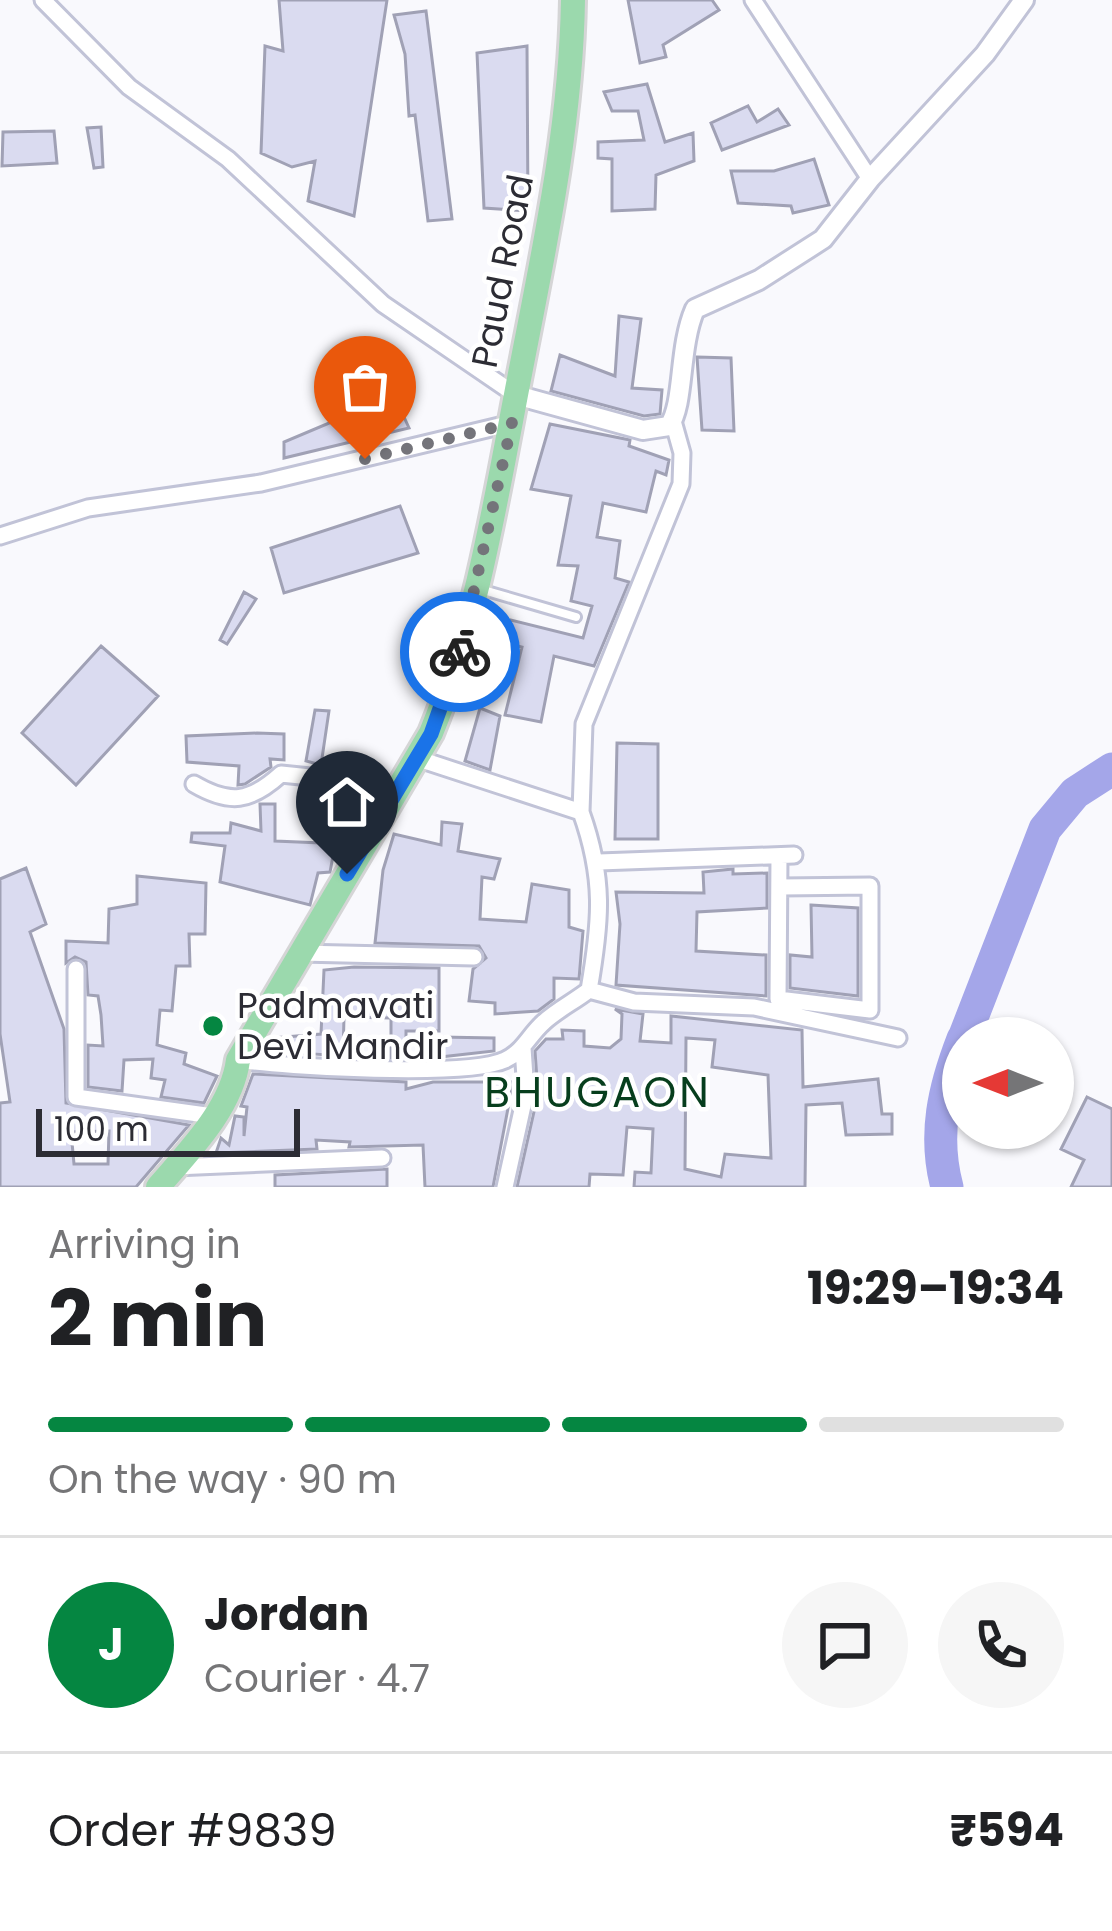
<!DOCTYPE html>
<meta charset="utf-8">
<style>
body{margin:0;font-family:Poppins,sans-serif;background:#f6f6f6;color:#202124;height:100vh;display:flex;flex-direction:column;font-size:45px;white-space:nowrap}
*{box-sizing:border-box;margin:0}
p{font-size:39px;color:#757577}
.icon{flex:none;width:66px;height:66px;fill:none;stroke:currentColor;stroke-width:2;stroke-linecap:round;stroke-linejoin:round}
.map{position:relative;height:1187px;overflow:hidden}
.panel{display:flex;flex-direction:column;background:#fff;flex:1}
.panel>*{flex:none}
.needle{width:78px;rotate:270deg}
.tools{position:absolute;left:942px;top:1017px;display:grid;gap:24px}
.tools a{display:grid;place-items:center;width:132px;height:132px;border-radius:50%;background:#fff;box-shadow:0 3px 9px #0004;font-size:60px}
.scale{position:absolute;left:36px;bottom:30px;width:264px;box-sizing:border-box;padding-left:12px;border:6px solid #2c2c34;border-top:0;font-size:33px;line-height:42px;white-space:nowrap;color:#2c2c34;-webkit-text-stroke:9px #fff;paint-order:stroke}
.pin{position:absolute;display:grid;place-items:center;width:102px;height:102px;color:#fff;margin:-123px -51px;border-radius:50% 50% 50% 0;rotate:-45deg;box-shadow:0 0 12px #0007}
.pin .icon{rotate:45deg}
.courier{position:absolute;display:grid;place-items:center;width:120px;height:120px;margin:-60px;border:9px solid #1a73e8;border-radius:50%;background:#fff;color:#222;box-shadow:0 3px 15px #0007}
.summary em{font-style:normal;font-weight:700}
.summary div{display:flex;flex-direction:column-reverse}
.summary{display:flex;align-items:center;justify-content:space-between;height:204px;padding:0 48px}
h1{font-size:78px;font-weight:700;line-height:90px}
.bar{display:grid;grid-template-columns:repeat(4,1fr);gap:18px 12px;align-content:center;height:144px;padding:0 48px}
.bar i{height:15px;border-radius:9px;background:#e0e0e0}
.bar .on{background:#058641}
.bar p{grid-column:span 4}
.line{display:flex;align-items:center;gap:30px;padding:0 48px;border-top:3px solid #e0e0e0}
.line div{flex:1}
.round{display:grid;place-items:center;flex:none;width:126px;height:126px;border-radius:63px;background:#f6f6f6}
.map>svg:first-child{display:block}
</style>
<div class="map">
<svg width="1112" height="1187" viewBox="0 0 1112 1187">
<rect width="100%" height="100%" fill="#f9f9fd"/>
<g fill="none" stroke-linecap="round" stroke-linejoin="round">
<path stroke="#a4a6e9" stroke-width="33" d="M964,1038l81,-209 30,-36 37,-24
M947,1187c-14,-52 -3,-99 16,-148"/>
</g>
<path fill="#dadbf0" stroke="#a0a1b5" stroke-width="3" fill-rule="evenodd" d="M279,0h108l-33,216 -46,-15 7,-40 -23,6 -31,-14 4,-107 18,5z
M628,0h84l7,10 -56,35 3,12 -26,6z
M426,11l26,208 -24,2 -13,-106 -6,1 -4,-62 -11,-39z
M527,46l1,165 -44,-3 -7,-155z
M647,84l18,58 28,-9 1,28 -38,14 -1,34 -43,2v-52l-14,-1v-16l46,-2 -6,-29h-26l-8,-19z
M748,106l9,16 21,-13 11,16 -67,25 -11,-27z
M101,127l2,40 -9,1 -7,-40z
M54,131l3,32 -55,3 1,-34z
M814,159l15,46 -36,8 -2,-7 -53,-3 -7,-32h43z
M619,316l22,3 -9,69 30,2 -2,24 -16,2 -93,-25 9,-36 55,21z
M697,357l34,1 3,73 -32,-1z
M393,393l16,35 -125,30v-16l50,-21 -1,-13z
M550,424l80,16 -1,6 40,14 -3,15 -10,-4 -10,41 -43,-9 -6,34 23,4 -5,37 14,4 -35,84 -40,-10 -13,66 -36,-7 17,-68 -16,-4 5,-23 72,18 9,-32 -21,-5 7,-35 -20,-1 13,-69 -40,-7z
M400,506l18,47 -134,40 -13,-45z
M244,592l12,7 -29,45 -7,-4z
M101,646l57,50 -82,89 -54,-52z
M480,708l20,8 -10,54 -25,-9z
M315,710l14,1 -8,54 -15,-4z
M257,733l27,1v26l-14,-1 1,8 -26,17 -7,1 1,-19 -52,-4 -1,-26z
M617,743l41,1v95h-43z
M260,804h15v37l70,3 -7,14 -5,-2 -3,16 -12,1 -8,32 -90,-23 5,-36 -34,-4 1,-9h38l1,-10 30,8z
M442,822l20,2 -4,27 42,8 -6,20 -12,-2 -2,42 46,3 6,-38 37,6v37l14,4 -4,48 -25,-1v21l-16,12 -43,3v-11l-26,-2 4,-32 13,-11 -7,-12 -104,-3 8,-73 11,-36 47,11z
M26,868l20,56 -16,8 34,97 2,74 123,22 -53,62h-136v-84l10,-1 -10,-68v-155zM109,1131l-1,33h-34l-3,-32z
M733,869v5l34,-1v35l-70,4 -1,39 70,4v41l-150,-11 4,-61 -4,-32 88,1 -1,-21z
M137,876l69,7 -1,51h-16l1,32h-14l-4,45 -12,-1 -3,35 29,8 -2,11 33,12 -13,27 -43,-6 4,-17 -14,-2 2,-19 -29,1 -2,31 -34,-4v-42l15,1 -2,-31 -3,-19 -10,-1 -2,-33 -11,-5 -9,6v-22l42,2 1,-34 28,-5z
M811,905l47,3v88l-68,-8v-33l22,2z
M354,967l85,1v63h-33v27h-15v-40l-47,-1 -1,39 -76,-5 6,-13 48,-4 3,-64z
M615,1009l28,5 -3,27 31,2v-27l131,14 1,57 75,-8 4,35h10v20l-46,1 -4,-32 -36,2 -1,82h-171l1,-15 16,1 2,-44 -26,-2 -4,48 -33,-1 -1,13h-72l21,-93 -3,-43 11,-12h17l-1,-9 22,1v15l26,2 11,-9 1,-25zM686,1038l29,2 -3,27 56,8 3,83 -46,-4 -4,23 -36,-8z
M440,1037l54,1v13l-54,6z
M253,1074l153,8v7l27,-7h80l-20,105h-68l-2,-42 -74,2 1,-5 -34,-2 1,9 -101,4 5,-15 8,7 6,-29 9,1v19l3,-29 -6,-1z
M1087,1097l25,12v78h-41l13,-27 -23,-11z
M387,1169v18h-112v-12z"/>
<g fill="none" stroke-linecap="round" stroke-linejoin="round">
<defs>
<path id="service" d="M480,589l96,28"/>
<path id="minor" d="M43,0l86,87 99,72 155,145 133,91
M753,0l117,179
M0,536l88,-28 173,-25 251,-60
M416,758l165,54 3,-88 97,-240 1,-31 -9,-32
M194,784c36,21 56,18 87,-10l78,8 35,14
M779,856l-1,143 92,11v-124l-89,1
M599,862l195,-7
M300,953l174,4
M76,969v128l137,19
M589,990l45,12 120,5 144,31
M238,1060c47,7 228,18 267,0 19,-9 24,-25 39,-38 13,-12 31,-21 45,-32 12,-69 16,-111 -8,-178
M175,1167l207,-9
M505,1187l21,-95 -3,-44"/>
<path id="tertiary" d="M516,395l127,35 26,-4c16,-23 9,-78 26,-117l64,-29 64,-41 47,-60 115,-125 39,-54"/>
<path id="primary" d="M158,1187c31,-36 74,-79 80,-127l193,-327c46,-112 65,-235 88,-354 24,-125 52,-251 54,-379"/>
</defs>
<use href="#service" stroke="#c1c3d7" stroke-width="14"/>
<use href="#minor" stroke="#c1c3d7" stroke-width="21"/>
<use href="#tertiary" stroke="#c1c3d7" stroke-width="24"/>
<use href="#primary" stroke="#d5d5d6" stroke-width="30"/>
<use href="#service" stroke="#fff" stroke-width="8"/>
<use href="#minor" stroke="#fff" stroke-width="15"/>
<use href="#tertiary" stroke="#fff" stroke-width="18"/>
<use href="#primary" stroke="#9bd9ad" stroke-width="24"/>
</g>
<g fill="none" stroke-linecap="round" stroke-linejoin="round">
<path stroke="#74747a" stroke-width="12" stroke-dasharray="0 21.6" d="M365,459l147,-36 -52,229"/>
<path stroke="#1a73e8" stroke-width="15" d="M347,874l84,-140 29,-82"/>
</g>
<circle fill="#058641" stroke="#fff" stroke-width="4.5" cx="213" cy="1026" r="12"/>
<g text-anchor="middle" stroke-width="9" stroke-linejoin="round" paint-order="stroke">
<g font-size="36" fill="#2c2c34" stroke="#fff">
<text transform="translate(502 271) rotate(-79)" y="13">Paud Road</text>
</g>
<g font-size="36" fill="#2c2c34" stroke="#fff" text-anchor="start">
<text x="237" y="1018">Padmavati<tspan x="237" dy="41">Devi Mandir</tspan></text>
</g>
<g font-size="42" letter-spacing="3" fill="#073e1d" stroke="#fff">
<text x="598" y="1107">BHUGAON</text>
</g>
</g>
</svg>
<div class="tools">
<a><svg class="needle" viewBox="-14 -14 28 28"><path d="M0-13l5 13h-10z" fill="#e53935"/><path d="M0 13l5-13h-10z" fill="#757577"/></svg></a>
</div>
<div class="scale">100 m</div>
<div class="pin" style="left:365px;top:459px;background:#ea580c"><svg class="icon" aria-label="bag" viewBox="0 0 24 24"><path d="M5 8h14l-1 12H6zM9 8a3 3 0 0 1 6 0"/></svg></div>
<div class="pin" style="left:347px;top:874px;background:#1f2937"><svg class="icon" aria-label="home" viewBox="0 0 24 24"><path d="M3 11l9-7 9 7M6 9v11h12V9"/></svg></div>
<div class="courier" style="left:460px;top:652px"><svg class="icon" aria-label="bike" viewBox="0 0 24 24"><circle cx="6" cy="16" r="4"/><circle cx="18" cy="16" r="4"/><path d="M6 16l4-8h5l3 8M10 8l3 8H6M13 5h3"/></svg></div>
</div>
<section class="panel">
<div class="summary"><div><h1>2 min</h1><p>Arriving in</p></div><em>19:29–19:34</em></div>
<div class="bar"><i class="on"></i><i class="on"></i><i class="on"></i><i></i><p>On the way · 90 m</p></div>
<div class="line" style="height:216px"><b class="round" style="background:#058641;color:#fff">J</b><div><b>Jordan</b><p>Courier · 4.7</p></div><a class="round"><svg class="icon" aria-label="chat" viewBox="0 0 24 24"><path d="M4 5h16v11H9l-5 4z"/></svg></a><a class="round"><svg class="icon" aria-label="phone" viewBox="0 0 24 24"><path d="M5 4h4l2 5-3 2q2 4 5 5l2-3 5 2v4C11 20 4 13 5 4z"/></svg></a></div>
<div class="line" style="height:156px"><div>Order #9839</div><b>₹594</b></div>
</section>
